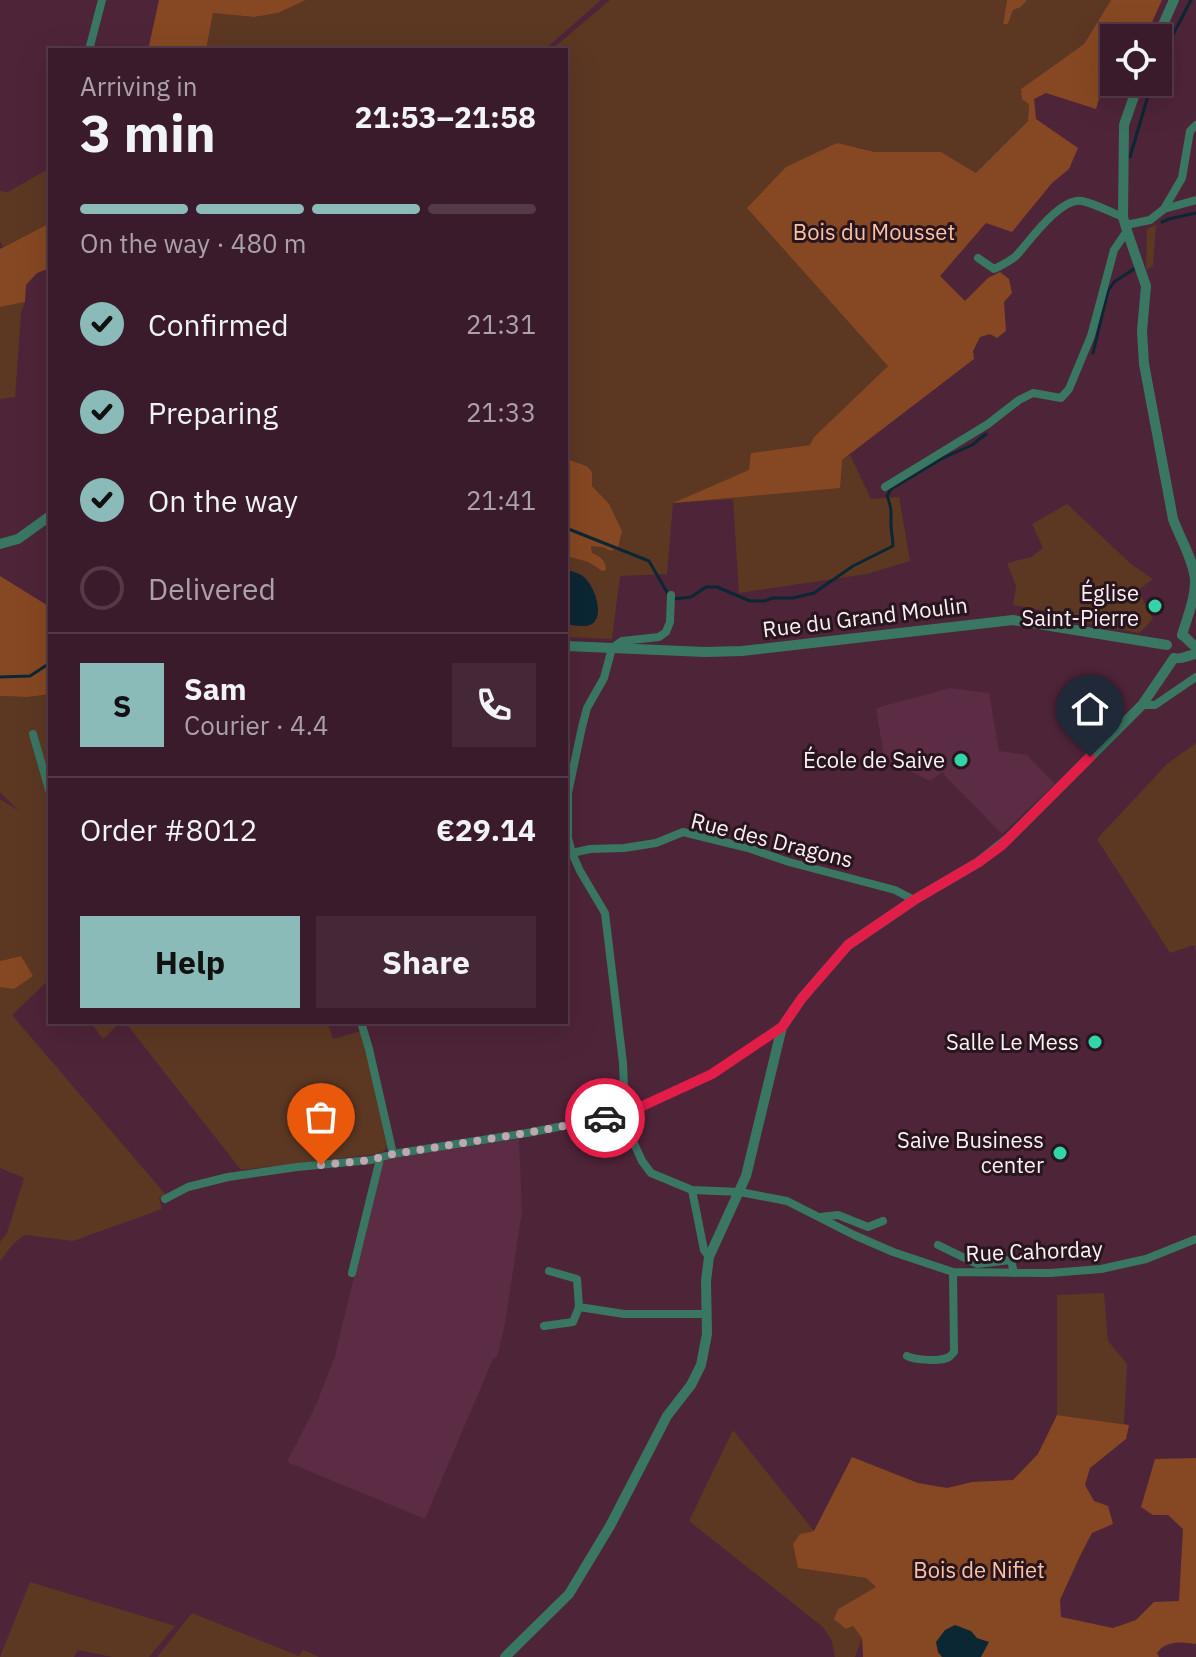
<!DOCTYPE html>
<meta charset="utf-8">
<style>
body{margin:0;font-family:"IBM Plex Sans",sans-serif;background:#452837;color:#f1f3f6;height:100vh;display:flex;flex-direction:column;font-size:30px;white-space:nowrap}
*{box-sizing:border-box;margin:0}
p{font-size:26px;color:#aba1a9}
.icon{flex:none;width:44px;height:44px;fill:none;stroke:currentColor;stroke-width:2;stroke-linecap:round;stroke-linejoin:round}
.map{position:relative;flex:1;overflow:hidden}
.side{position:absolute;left:48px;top:48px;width:520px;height:976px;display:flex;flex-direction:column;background:#3a1b2b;border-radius:0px;box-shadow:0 8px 32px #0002,0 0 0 2px #543947}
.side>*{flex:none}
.fabs{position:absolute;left:1100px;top:24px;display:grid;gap:16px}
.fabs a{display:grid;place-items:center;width:72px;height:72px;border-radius:0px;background:#3a1b2b;box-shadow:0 8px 32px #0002,0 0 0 2px #543947;font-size:40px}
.pin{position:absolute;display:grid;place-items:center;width:68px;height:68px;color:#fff;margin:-82px -34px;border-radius:50% 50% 50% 0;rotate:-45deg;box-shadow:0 0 8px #0007}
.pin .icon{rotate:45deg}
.courier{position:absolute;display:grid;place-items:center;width:80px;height:80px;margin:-40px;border:6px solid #e11d48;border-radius:50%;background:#fff;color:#222;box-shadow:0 2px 10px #0007}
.summary em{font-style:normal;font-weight:700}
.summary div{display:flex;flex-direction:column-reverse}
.summary{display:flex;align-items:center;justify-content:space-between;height:136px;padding:0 32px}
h1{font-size:52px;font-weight:700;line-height:60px}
.bar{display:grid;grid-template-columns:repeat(4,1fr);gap:12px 8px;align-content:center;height:96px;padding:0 32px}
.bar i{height:10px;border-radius:6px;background:#543947}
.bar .on{background:#8bbbb9}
.bar p{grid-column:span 4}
.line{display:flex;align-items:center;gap:20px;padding:0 32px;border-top:2px solid #543947}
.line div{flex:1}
.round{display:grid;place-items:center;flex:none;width:84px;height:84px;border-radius:0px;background:#452837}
ol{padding:0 32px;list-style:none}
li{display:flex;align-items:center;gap:24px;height:88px}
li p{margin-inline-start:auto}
li .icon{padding:8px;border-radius:50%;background:#8bbbb9;color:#111;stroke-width:4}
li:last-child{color:#aba1a9}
li i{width:44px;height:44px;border:4px solid #543947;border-radius:50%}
.primary-button{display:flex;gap:16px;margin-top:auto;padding:16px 32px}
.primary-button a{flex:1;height:92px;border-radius:0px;background:#8bbbb9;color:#111;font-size:32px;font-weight:700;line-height:92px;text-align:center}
.primary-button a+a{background:#452837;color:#f1f3f6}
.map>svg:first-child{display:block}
</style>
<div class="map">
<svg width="1196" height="1657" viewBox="0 0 1196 1657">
<rect width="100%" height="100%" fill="#4e2439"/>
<path fill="#5c2b44" d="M950,688l39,5 10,58 28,4 28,29 -53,50 -57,-58 -2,-4 -13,9 -46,-23 -8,-50z
M519,1139l3,72 -17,113 -8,33 -4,2 -68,160 -138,-57 29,-57 19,-49 45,-188 6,-9z"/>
<path fill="#5c3823" d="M306,0h295l-57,50h-338l7,-37 41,4 24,-4z
M610,0h397l-4,24h5l5,-14 8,-3 6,-7h84l-27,44 -63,45 8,15 -1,17 -52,52 -35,-21h-66l-18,-5 31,219 -74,71 -4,8 -58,8 -2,17 -74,32 166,-42 8,-5 21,44 28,-2 11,64 -43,13 -128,19 -6,-94 -60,4 -6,71 -47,2 -8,63 -46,-2v-13c7,1 19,4 25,0 17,-11 -2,-41 -13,-50 -3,-2 -9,-3 -12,-4v-14l22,6 14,9 -10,-18 -1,-8 11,2 9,4 7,-3 4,-17 -30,-45v-14l-5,-6 -21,-7v-409h-15z
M50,168v55l-47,24 -3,-6v-50l8,1z
M1156,225l-3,41 -7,4 1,-41z
M25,302l-4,11 -6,84 -15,2v-92z
M1067,504l64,60 22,15 -15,11 15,29 -14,14 -63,-12 -6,-6 -57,-10 3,-19 -9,-23 24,-6 12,-9 -11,-24z
M46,693l4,1v285l-38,36 154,180 -7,3 3,11 -89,32 -48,-6 -11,8 -14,18v-19l7,-9 17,-55 -24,-10v-181l14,2 7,-33 -21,5v-162l19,12 -19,-19v-96l27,1z
M1196,743v208l-2,-6 -24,8 -73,-114 70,-75z
M90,1022h31l-18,17z
M125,1022h202l6,17 28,-8 26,115 -3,5 -7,3 -136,16z
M1104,1293l4,48 19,23 -3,60 -67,-9v-120z
M733,1430l81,101 -14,3 -2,34 68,10 10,9 -38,22 -3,10 11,10 7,-3 9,12 -7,19h-20l-3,-16 -9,-14 -134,-106z
M30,1582l145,44 -26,31h-36l-35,-7 -4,7h-74z
M192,1613l107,43 4,-6 16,7h-162z"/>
<path fill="#864822" d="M159,0h147l-28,13 -24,4 -41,-4 -7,37h-58z
M1007,0h20l-6,7 -8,3 -5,14h-5z
M1111,0h51l-17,38 -28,-8 -14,36 10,6 -11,16 -6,21 -50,-16 -12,6 2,20 42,29 -9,21 -17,14 -40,49 -26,-9 -46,53 25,25 23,-23 12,-6 9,7 3,14 -8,9 2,29 -9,7 -7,-4 -10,3 -7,14 1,8 -132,101 -2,28 -167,15 76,-33 2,-17 59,-8 4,-8 74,-71 -141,-158 39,-41 51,-24 38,9h66l35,21 52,-52 1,-17 -7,-5 -1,-10 63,-45z
M50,223v45l-13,5 -11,12 -1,17 -25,5v-58z
M566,459l21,7 5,6v14l17,18 13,27 -4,17 -7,3 -9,-4 -11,-1 1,7c8,3 14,8 14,17l-4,1 -14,-9 -22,-6z
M0,576l50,31v87l-23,3 -27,-1z
M21,956l12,20 -19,13 -14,-2v-26z
M1057,1415l72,10 -3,14 -36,29 -5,17 9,16 14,5 5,18 -21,9 -12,23 -20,44 1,17 52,11 23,-8 18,-18 25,-1 4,-72 -15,-14h-15l-12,-8 14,-48 41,-1v186c-14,-2 -30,-4 -39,9l2,4h-296l-1,-19 -9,-12 -7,3 -12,-10 4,-10 38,-22 -10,-9 -68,-10 -5,-24 7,-10 14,-3 38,-74 66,26 29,5 25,-6 41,-2 25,-26z"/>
<path fill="#0b2733" d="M566,570c6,1 13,3 18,7 10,8 21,38 8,47 -7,4 -19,1 -26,0z
M955,1625l16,6 6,7 12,4 -8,15h-39l-4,-5 -2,-10 9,-12z"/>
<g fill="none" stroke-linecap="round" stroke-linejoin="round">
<path stroke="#0b2733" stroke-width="3" d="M1158,67l9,-21 24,-46
M1130,157l22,-75
M1162,222l7,-3 27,-6
M1093,353l15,-62 6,-9 20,-13
M566,528l83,33 19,33
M674,599l17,-2 15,-10h11l33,14h14l9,-3h20l21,-5 39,-27 40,-20c0,-8 -2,-14 -2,-22 0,-13 1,-15 -4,-28l4,-7 52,-31 29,-13 14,-11
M0,677l30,-1 20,-13"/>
<path stroke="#3a7763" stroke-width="8" d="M89,50l13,-50
M1164,209l32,-9
M1126,225l24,-5 14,-11 18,-31 8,-47 6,-6
M978,258l16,11c8,-4 15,-7 22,-13 13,-14 44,-59 66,-55 14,3 28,11 41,16
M885,487l103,-63 31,-24 14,-7 28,5 8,-9 22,-53 23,-86 13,-19
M671,595l-1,27 -4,10 -7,5 -37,4 -10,7 -8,30 -17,30 -5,19 -14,66v45l4,15 8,18 25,42 18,150 2,51 7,25 10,22 9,12 41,17 48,2 47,9 67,34 39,17 60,20 97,1 51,-4 45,-10 50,-20
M1142,705h13l41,-28
M33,734l17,59
M572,853l18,-4 34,-1 32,-5 27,-11 65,16 41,14 106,28 19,10
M361,1022l8,27 24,105
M692,1190l12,60 5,7
M165,1199l23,-12 40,-10 69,-10 74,-7 22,-6 134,-21 98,-19 87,-40 70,-47
M820,1217l18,-2 30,12 15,-6
M938,1245l39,19 34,-4 3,13
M352,1273l28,-114
M579,1307l45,7h83
M544,1326l29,-4 6,-15 -2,-28 -28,-8
M907,1356c8,4 34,6 42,1 2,-1 3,-3 5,-5l-1,-80"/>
<path stroke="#3a7763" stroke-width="10" d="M1157,38l17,-38
M1139,82l-15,43 -1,92 4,14 19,55 -4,45 2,33 29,155c7,19 20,40 22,60 1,18 -8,39 -13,56
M0,544l18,-5 32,-23
M1182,635c6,3 8,9 14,11
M566,646l139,6 37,-1 271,-31 154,25
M1174,658c8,2 14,-3 22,-4
M505,1657l64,-63 41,-68 57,-110 24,-31 10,-20 6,-31 -1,-53 3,-24 37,-81 36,-149 20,-29 46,-53 66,-45 65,-38 30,-24 133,-133 32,-47"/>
</g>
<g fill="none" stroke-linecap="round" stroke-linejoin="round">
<path stroke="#bea9b3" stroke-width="8" stroke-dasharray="0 14.4" d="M321,1165l50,-5 22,-6 134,-21 78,-15"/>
<path stroke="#e11d48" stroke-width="10" d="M605,1118l20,-4 87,-40 70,-47 20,-29 46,-53 66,-45 65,-38 22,-16 89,-89"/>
</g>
<g fill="#32d4a9" stroke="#28151e" stroke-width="3">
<circle cx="1155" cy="606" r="8"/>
<circle cx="961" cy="760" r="8"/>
<circle cx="1095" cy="1042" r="8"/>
<circle cx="1060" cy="1153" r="8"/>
</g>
<g text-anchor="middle" stroke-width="6" stroke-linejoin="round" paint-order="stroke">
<g font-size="22" fill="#fbc3a4" stroke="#28151e">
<text x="874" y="240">Bois du Mousset</text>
<text x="979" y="1578">Bois de Nifiet</text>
</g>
<g font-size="22" fill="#fbf0f5" stroke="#28151e" text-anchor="end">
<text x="1139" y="601">Église<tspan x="1139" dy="25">Saint-Pierre</tspan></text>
<text x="945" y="768">École de Saive</text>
<text x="1079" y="1050">Salle Le Mess</text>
<text x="1044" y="1148">Saive Business<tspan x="1044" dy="25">center</tspan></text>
</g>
<g font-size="22" fill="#fbf0f5" stroke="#28151e">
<text transform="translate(865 617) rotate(-7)" y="8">Rue du Grand Moulin</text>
<text transform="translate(772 840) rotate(14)" y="8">Rue des Dragons</text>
<text transform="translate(1034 1251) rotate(-2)" y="8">Rue Cahorday</text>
</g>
</g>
</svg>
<div class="fabs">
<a><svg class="icon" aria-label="locate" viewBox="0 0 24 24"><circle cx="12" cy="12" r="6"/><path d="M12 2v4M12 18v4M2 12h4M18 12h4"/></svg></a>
</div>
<div class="pin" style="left:321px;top:1165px;background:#ea580c"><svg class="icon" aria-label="bag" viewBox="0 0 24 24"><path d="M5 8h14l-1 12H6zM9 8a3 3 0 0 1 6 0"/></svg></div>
<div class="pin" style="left:1090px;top:757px;background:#1f2937"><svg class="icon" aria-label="home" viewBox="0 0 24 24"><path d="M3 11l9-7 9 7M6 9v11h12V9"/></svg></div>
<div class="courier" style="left:605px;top:1118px"><svg class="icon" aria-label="car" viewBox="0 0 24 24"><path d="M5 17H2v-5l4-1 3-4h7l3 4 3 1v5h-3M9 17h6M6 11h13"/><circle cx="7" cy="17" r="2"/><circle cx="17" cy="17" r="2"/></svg></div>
<section class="side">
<div class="summary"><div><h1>3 min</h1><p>Arriving in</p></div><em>21:53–21:58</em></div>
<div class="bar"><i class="on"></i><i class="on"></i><i class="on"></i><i></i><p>On the way · 480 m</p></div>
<ol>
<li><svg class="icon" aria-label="check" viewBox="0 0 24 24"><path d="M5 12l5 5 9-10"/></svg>Confirmed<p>21:31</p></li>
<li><svg class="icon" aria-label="check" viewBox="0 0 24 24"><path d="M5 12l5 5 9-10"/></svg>Preparing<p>21:33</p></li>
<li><svg class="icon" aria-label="check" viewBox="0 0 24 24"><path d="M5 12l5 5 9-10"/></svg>On the way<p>21:41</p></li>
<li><i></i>Delivered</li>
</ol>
<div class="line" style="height:144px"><b class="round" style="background:#8bbbb9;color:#111">S</b><div><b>Sam</b><p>Courier · 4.4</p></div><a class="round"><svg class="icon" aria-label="phone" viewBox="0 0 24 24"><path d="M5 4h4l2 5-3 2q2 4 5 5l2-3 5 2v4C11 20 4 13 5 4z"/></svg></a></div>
<div class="line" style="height:104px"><div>Order #8012</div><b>€29.14</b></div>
<div class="primary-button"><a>Help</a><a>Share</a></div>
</section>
</div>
